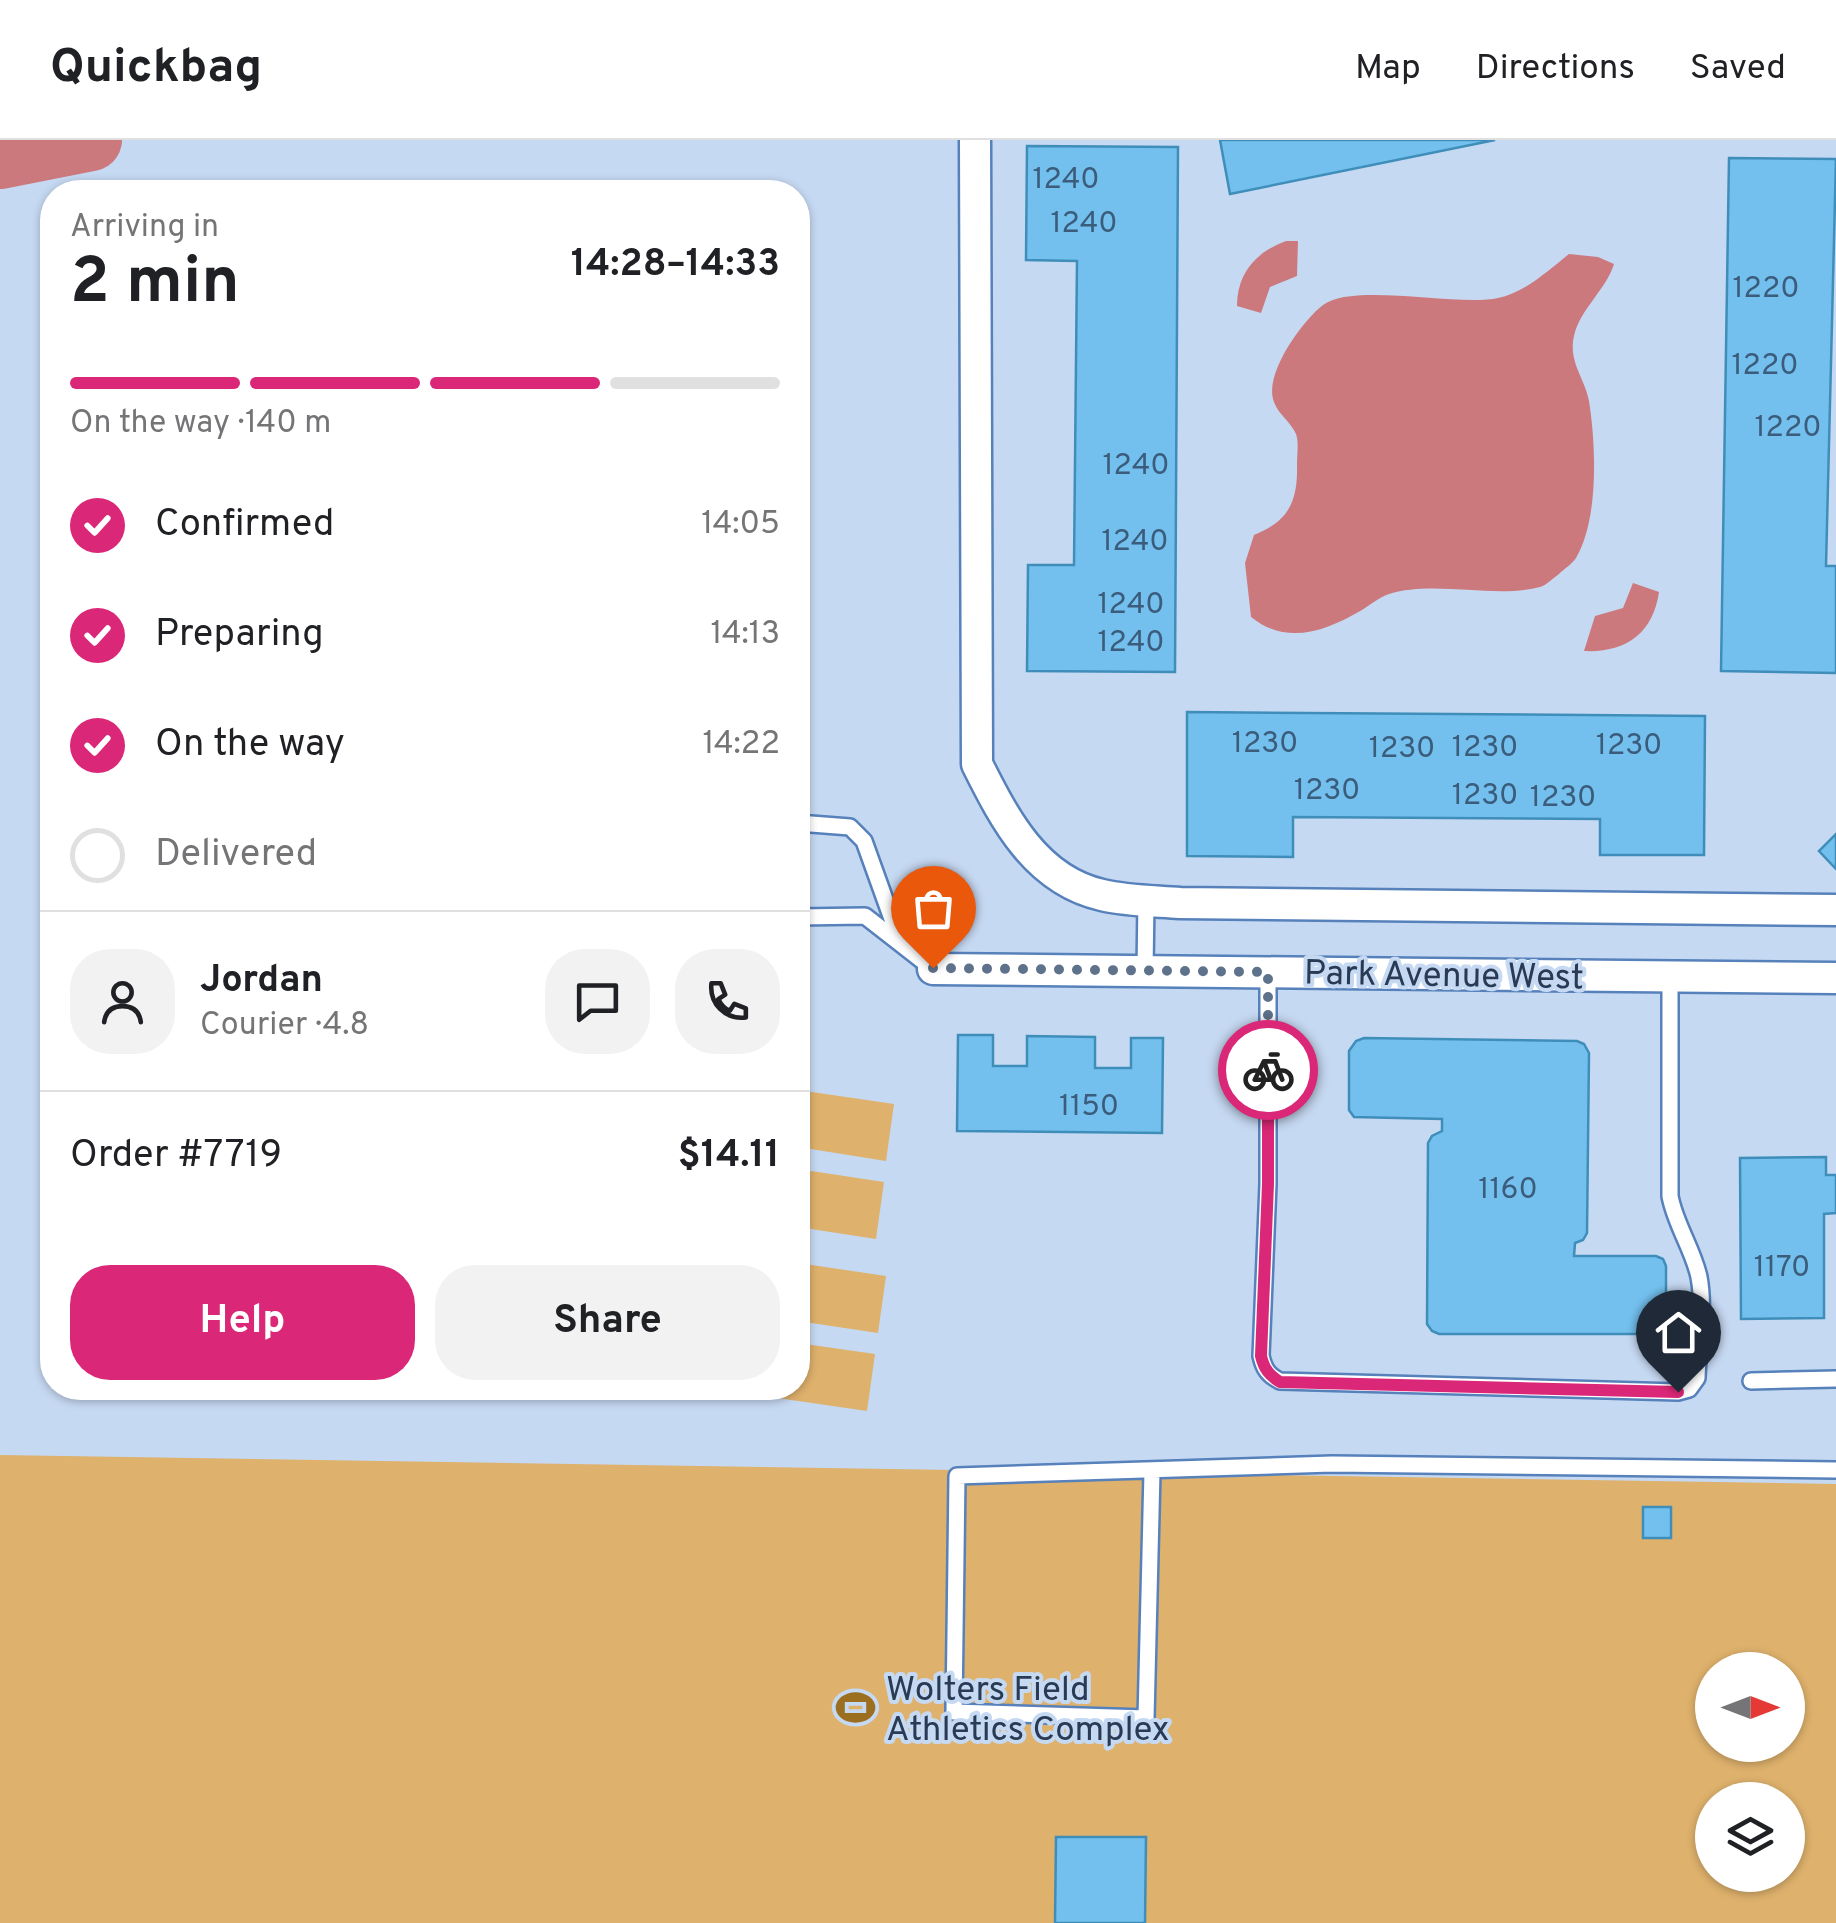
<!DOCTYPE html>
<meta charset="utf-8">
<style>
body{margin:0;font-family:Overpass,sans-serif;background:#f2f2f2;color:#202124;height:100vh;display:flex;flex-direction:column;font-size:38px;white-space:nowrap}
*{box-sizing:border-box;margin:0}
p{font-size:32px;color:#757577}
.icon{flex:none;width:55px;height:55px;fill:none;stroke:currentColor;stroke-width:2;stroke-linecap:round;stroke-linejoin:round}
.map{position:relative;flex:1;overflow:hidden}
.details{position:absolute;left:40px;top:40px;width:770px;height:1220px;display:flex;flex-direction:column;background:#fff;border-radius:40px;box-shadow:0 2px 8px #0004}
.details>*{flex:none}
.needle{width:65px;rotate:90deg}
.fabs{position:absolute;left:1695px;top:1512px;display:grid;gap:20px}
.fabs a{display:grid;place-items:center;width:110px;height:110px;border-radius:50%;background:#fff;box-shadow:0 2px 8px #0004;font-size:50px}
.pin{position:absolute;display:grid;place-items:center;width:85px;height:85px;color:#fff;margin:-102px -42px;border-radius:50% 50% 50% 0;rotate:-45deg;box-shadow:0 0 10px #0007}
.pin .icon{rotate:45deg}
.courier{position:absolute;display:grid;place-items:center;width:100px;height:100px;margin:-50px;border:8px solid #db2777;border-radius:50%;background:#fff;color:#222;box-shadow:0 2px 12px #0007}
.summary em{font-style:normal;font-weight:700}
.summary div{display:flex;flex-direction:column-reverse}
.summary{display:flex;align-items:center;justify-content:space-between;height:170px;padding:0 30px}
h1{font-size:65px;font-weight:700;line-height:75px}
.bar{display:grid;grid-template-columns:repeat(4,1fr);gap:15px 10px;align-content:center;height:120px;padding:0 30px}
.bar i{height:12px;border-radius:8px;background:#e0e0e0}
.bar .current{background:#db2777}
.bar p{grid-column:span 4}
.line{display:flex;align-items:center;gap:25px;padding:0 30px;border-top:2px solid #e0e0e0}
.line div{flex:1}
.round{display:grid;place-items:center;flex:none;width:105px;height:105px;border-radius:40px;background:#f2f2f2}
ol{padding:0 30px;list-style:none}
li{display:flex;align-items:center;gap:30px;height:110px}
li p{margin-inline-start:auto}
li .icon{padding:10px;border-radius:50%;background:#db2777;color:#fff;stroke-width:4}
li:last-child{color:#757577}
li i{width:55px;height:55px;border:5px solid #e0e0e0;border-radius:50%}
.cta{display:flex;gap:20px;margin-top:auto;padding:20px 30px}
.cta a{flex:1;height:115px;border-radius:40px;background:#db2777;color:#fff;font-size:40px;font-weight:700;line-height:115px;text-align:center}
.cta a+a{background:#f2f2f2;color:#202124}
header{display:flex;align-items:center;gap:60px;box-sizing:border-box;height:140px;padding:0 50px;background:#fff;border-bottom:2px solid #e0e0e0}
header strong{font-size:48px}
nav{display:flex;gap:55px;margin-inline-start:auto;font-size:35px}
.map>svg:first-child{display:block}
</style>
<header>
<strong>Quickbag</strong>
<nav><a>Map</a><a>Directions</a><a>Saved</a></nav>
</header>
<div class="map">
<svg width="1836" height="1783" viewBox="0 0 1836 1783">
<rect width="100%" height="100%" fill="#c6d9f2"/>
<path fill="#deb16c" fill-rule="evenodd" d="M798,950l96,14 -8,57 -88,-14z
M798,1029l86,13 -8,57 -78,-12z
M798,1123l88,13 -8,57 -80,-12z
M798,1203l77,11 -8,57 -123,-18v-5h54z
M0,1315l1836,29v439h-1836zM1712,1530h76v75h-76zM1712,1660h76v75h-76z"/>
<path fill="#cc797e" d="M1286,101h12l-1,35 -27,11 -9,26 -24,-7c0,-33 19,-54 49,-65z
M1569,114l29,3 16,7c-8,26 -34,45 -40,72 -6,26 11,42 15,65 7,44 10,118 -13,157 -4,6 -12,11 -17,16 -6,4 -12,11 -19,13 -45,12 -105,-7 -151,7 -9,3 -19,11 -27,16 -36,21 -75,36 -111,7l-6,-54 9,-28c35,-14 44,-34 43,-71 0,-9 2,-22 -1,-30 -5,-12 -18,-20 -22,-32 -11,-27 28,-81 49,-97 30,-23 136,2 175,-7 26,-5 51,-28 71,-44z
M1633,443l26,9c-6,42 -34,61 -75,59l11,-35 28,-8z"/>
<g fill="none" stroke-linecap="round" stroke-linejoin="round">
<path stroke="#cc797e" stroke-width="62" d="M0,18l91,-18"/>
</g>
<path fill="#73c0ef" stroke="#3f8eba" stroke-width="2.5" d="M1220,0h275l-265,54z
M1027,6l151,1 -3,525 -148,-1 1,-106h46l3,-304 -51,-1z
M1729,18l107,1 -10,407h10v107l-115,-2z
M1187,572l518,4 -1,139h-104v-36l-307,-2v40l-106,-1z
M1836,694v35l-17,-18z
M958,895h35v31h34v-30l68,1v31h36v-30h32l-1,95 -205,-2z
M1364,898l213,3 7,3 5,9 -2,180 -4,7 -8,3 -1,13h82l7,3 3,7v58l-6,10h-221l-7,-3 -5,-7 1,-181 4,-7 10,-5v-12l-88,-2 -5,-7v-59l7,-10z
M1826,1017v18h10v38l-12,1v104l-83,1 -1,-161z
M1643,1367h28v31h-28z
M1056,1697h90l-1,86h-90z"/>
<g fill="none" stroke-linecap="round" stroke-linejoin="round">
<defs>
<path id="service" d="M798,683l52,4 14,14 37,103
M798,777l67,-1 68,53
M1145,831l1,-71
M1268,832v212l-7,172c3,13 7,19 19,25l398,11 11,-3 8,-11c1,-32 8,-69 2,-101 -6,-28 -24,-53 -29,-81v-220
M1751,1241l85,-2
M1152,1332l-6,246 -192,-6 3,-236 375,-12 504,6"/>
<path id="minor" d="M975,0l2,624c28,56 59,116 125,131 25,6 53,6 78,8l656,7
M933,829l903,9"/>
</defs>
<use href="#service" stroke="#5681bb" stroke-width="20"/>
<use href="#minor" stroke="#5681bb" stroke-width="35"/>
<use href="#service" stroke="#fff" stroke-width="15"/>
<use href="#minor" stroke="#fff" stroke-width="30"/>
</g>
<g fill="none" stroke-linecap="round" stroke-linejoin="round">
<path stroke="#5f728b" stroke-width="10" stroke-dasharray="0 18" d="M933,828l335,4v98"/>
<path stroke="#db2777" stroke-width="12" d="M1268,930v114l-7,172c3,13 8,19 19,26l398,10"/>
</g>
<defs>
<symbol id="stadium-bare" viewBox="-9 -9 18 18"><path d="M0-5a6.5 5 0 1 0 0 10a6.5 5 0 1 0 0-10ZM-3.5-1.8h7v3.6h-7Z" fill="#9c6f20" stroke="#c6d9f2" stroke-width="2.5" paint-order="stroke"/></symbol>
</defs>
<g fill-rule="evenodd">
<use href="#stadium-bare" x="828" y="1540" width="55" height="55"/>
</g>
<g text-anchor="middle" stroke-width="8" stroke-linejoin="round" paint-order="stroke">
<g font-size="30" fill="#3b5c7b">
<text x="1066" y="48">1240</text>
<text x="1084" y="92">1240</text>
<text x="1766" y="157">1220</text>
<text x="1765" y="234">1220</text>
<text x="1788" y="296">1220</text>
<text x="1136" y="334">1240</text>
<text x="1135" y="410">1240</text>
<text x="1131" y="473">1240</text>
<text x="1131" y="511">1240</text>
<text x="1265" y="612">1230</text>
<text x="1629" y="614">1230</text>
<text x="1485" y="616">1230</text>
<text x="1402" y="617">1230</text>
<text x="1327" y="659">1230</text>
<text x="1485" y="664">1230</text>
<text x="1563" y="666">1230</text>
<text x="1089" y="975">1150</text>
<text x="1508" y="1058">1160</text>
<text x="1782" y="1136">1170</text>
</g>
<g font-size="35" fill="#283a54" stroke="#c6d9f2">
<text transform="translate(1444 834) rotate(1)" y="12">Park Avenue West</text>
</g>
<g font-size="35" fill="#283a54" stroke="#c6d9f2" text-anchor="start">
<text x="886" y="1560">Wolters Field<tspan x="886" dy="40">Athletics Complex</tspan></text>
</g>
</g>
</svg>
<div class="fabs">
<a><svg class="needle" viewBox="-14 -14 28 28"><path d="M0-13l5 13h-10z" fill="#e53935"/><path d="M0 13l5-13h-10z" fill="#757577"/></svg></a>
<a><svg class="icon" aria-label="layers" viewBox="0 0 24 24"><path d="M12 4l9 5-9 5-9-5zM3 14l9 5 9-5"/></svg></a>
</div>
<div class="pin" style="left:933px;top:828px;background:#ea580c"><svg class="icon" aria-label="bag" viewBox="0 0 24 24"><path d="M5 8h14l-1 12H6zM9 8a3 3 0 0 1 6 0"/></svg></div>
<div class="pin" style="left:1678px;top:1252px;background:#1f2937"><svg class="icon" aria-label="home" viewBox="0 0 24 24"><path d="M3 11l9-7 9 7M6 9v11h12V9"/></svg></div>
<div class="courier" style="left:1268px;top:930px"><svg class="icon" aria-label="bike" viewBox="0 0 24 24"><circle cx="6" cy="16" r="4"/><circle cx="18" cy="16" r="4"/><path d="M6 16l4-8h5l3 8M10 8l3 8H6M13 5h3"/></svg></div>
<section class="details">
<div class="summary"><div><h1>2 min</h1><p>Arriving in</p></div><em>14:28–14:33</em></div>
<div class="bar"><i class="current"></i><i class="current"></i><i class="current"></i><i></i><p>On the way · 140 m</p></div>
<ol>
<li><svg class="icon" aria-label="check" viewBox="0 0 24 24"><path d="M5 12l5 5 9-10"/></svg>Confirmed<p>14:05</p></li>
<li><svg class="icon" aria-label="check" viewBox="0 0 24 24"><path d="M5 12l5 5 9-10"/></svg>Preparing<p>14:13</p></li>
<li><svg class="icon" aria-label="check" viewBox="0 0 24 24"><path d="M5 12l5 5 9-10"/></svg>On the way<p>14:22</p></li>
<li><i></i>Delivered</li>
</ol>
<div class="line" style="height:180px"><a class="round"><svg class="icon" aria-label="person" viewBox="0 0 24 24"><circle cx="12" cy="8" r="4"/><path d="M4 21q1-7 8-7t8 7"/></svg></a><div><b>Jordan</b><p>Courier · 4.8</p></div><a class="round"><svg class="icon" aria-label="chat" viewBox="0 0 24 24"><path d="M4 5h16v11H9l-5 4z"/></svg></a><a class="round"><svg class="icon" aria-label="phone" viewBox="0 0 24 24"><path d="M5 4h4l2 5-3 2q2 4 5 5l2-3 5 2v4C11 20 4 13 5 4z"/></svg></a></div>
<div class="line" style="height:130px"><div>Order #7719</div><b>$14.11</b></div>
<div class="cta"><a>Help</a><a>Share</a></div>
</section>
</div>
